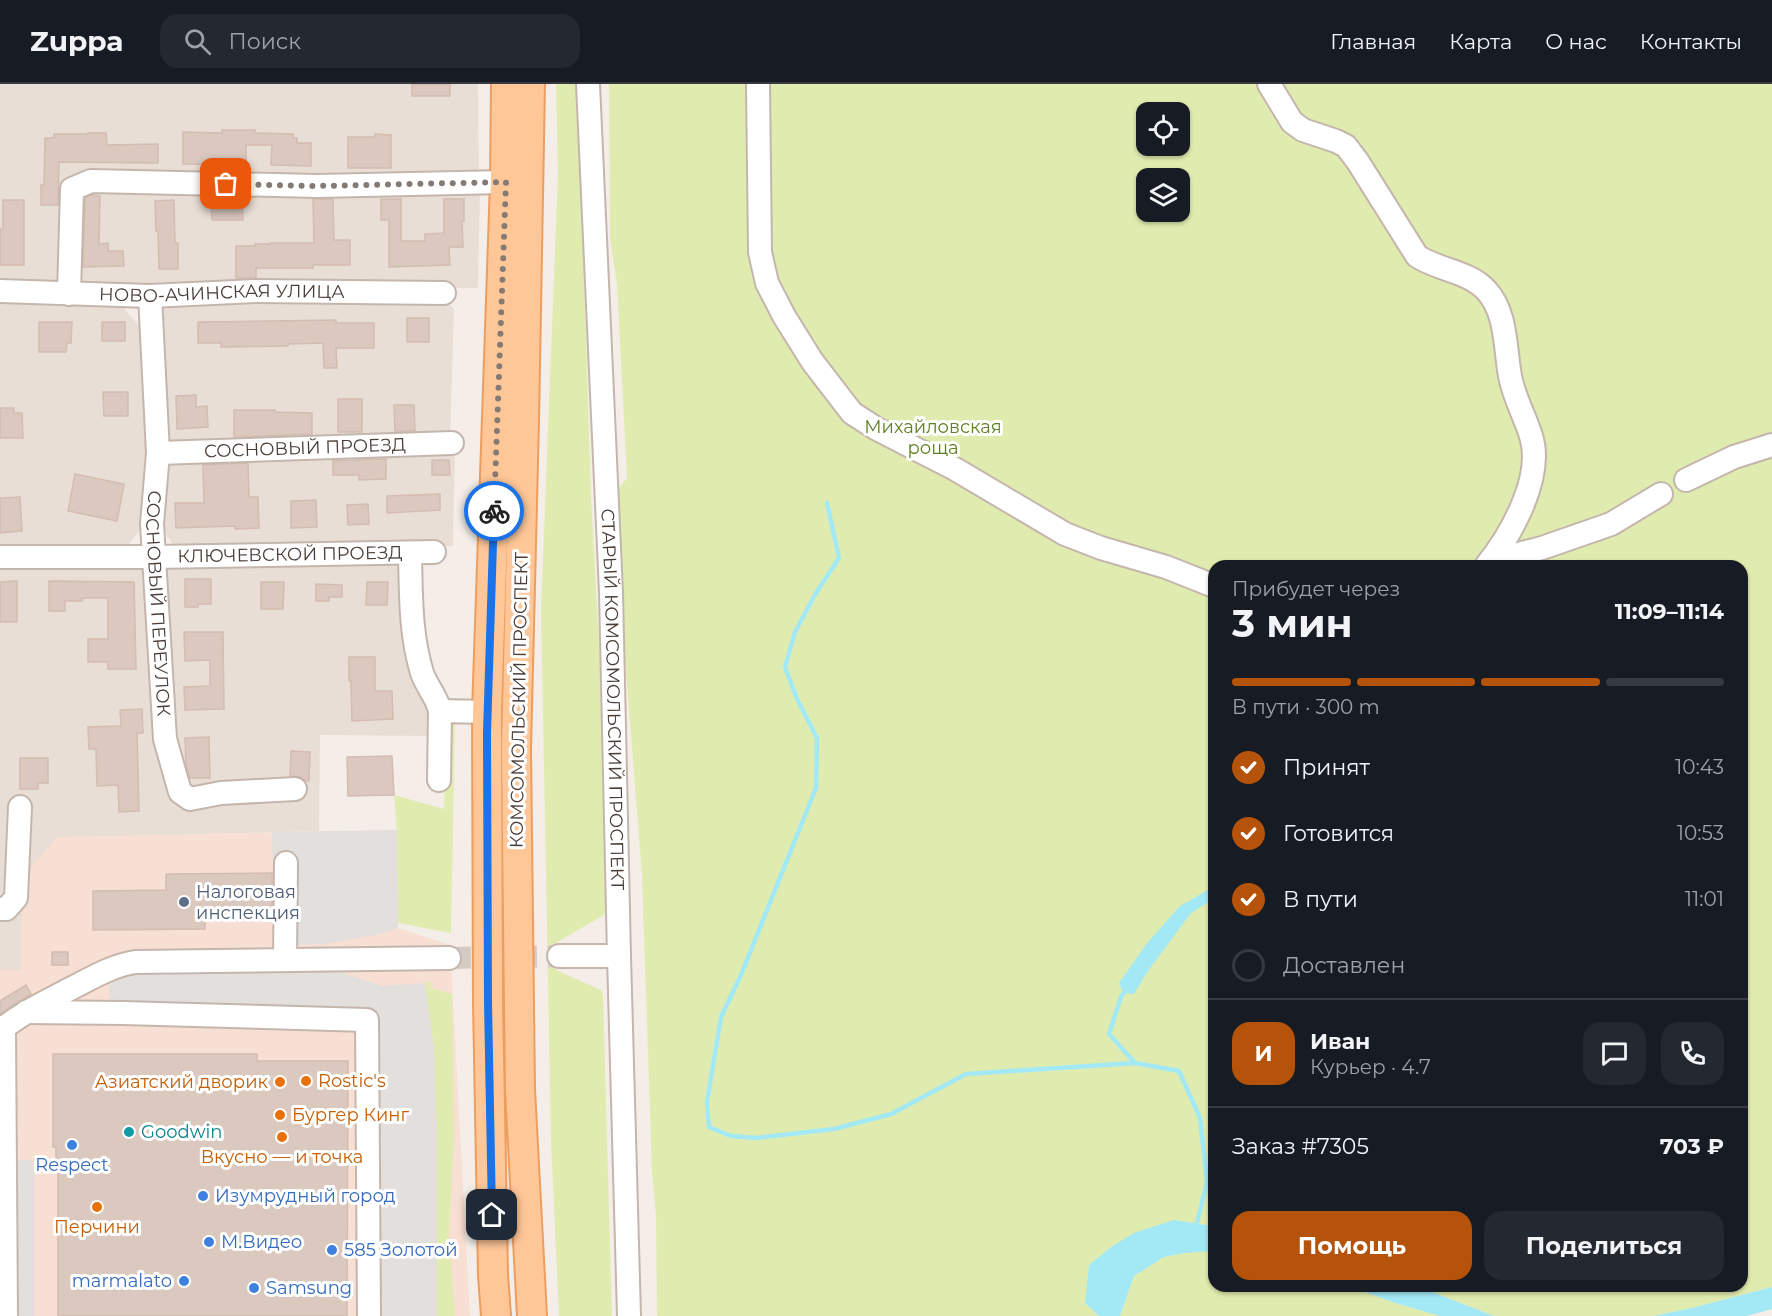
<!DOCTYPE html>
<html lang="ru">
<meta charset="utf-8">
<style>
body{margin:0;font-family:Montserrat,sans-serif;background:#242831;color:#f1f3f6;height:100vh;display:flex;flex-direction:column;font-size:22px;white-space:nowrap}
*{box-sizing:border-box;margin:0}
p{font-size:20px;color:#9ea1a6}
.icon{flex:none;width:33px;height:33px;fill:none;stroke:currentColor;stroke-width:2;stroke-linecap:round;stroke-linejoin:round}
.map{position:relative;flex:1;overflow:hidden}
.side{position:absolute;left:1208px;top:476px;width:540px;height:732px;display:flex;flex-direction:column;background:#171b24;border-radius:18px;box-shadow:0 2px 4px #0004}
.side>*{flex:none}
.controls{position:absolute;left:1136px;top:18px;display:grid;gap:12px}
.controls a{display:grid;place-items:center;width:54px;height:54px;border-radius:12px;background:#171b24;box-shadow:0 2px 4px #0004;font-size:30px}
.pin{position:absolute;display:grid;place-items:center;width:51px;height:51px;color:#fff;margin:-26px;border-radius:12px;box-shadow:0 3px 9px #0006}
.courier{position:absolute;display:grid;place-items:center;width:60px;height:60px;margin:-30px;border:4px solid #1a73e8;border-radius:50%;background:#fff;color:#222;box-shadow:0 2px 8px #0007}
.head em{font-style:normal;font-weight:700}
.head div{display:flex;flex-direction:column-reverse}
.head{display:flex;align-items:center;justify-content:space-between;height:102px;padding:0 24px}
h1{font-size:39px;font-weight:700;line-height:45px}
.bar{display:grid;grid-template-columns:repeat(4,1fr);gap:9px 6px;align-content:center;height:72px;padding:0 24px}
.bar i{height:8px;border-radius:4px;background:#363941}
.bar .current{background:#b45309}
.bar p{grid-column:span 4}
.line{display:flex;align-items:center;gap:15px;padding:0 24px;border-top:2px solid #363941}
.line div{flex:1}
.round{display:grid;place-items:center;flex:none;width:63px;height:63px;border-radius:18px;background:#242831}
ol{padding:0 24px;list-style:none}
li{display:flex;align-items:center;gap:18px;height:66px}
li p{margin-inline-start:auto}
li .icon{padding:6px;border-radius:50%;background:#b45309;color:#fff;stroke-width:4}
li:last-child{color:#9ea1a6}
li i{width:33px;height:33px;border:3px solid #363941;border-radius:50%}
.button{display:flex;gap:12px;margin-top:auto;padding:12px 24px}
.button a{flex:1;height:69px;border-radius:18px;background:#b45309;color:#fff;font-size:24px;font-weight:700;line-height:69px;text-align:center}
.button a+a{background:#242831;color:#f1f3f6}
header{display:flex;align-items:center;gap:36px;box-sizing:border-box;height:84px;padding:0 30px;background:#171b24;border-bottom:2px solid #363941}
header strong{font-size:28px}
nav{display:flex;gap:33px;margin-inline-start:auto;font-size:21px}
.search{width:420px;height:54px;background:#242831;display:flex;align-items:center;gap:15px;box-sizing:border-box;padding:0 21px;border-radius:18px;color:#9ea1a6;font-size:22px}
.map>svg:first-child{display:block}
</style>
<header>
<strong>Zuppa</strong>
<div class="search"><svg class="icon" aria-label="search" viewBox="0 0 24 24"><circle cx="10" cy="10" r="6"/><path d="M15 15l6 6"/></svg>Поиск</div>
<nav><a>Главная</a><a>Карта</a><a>О нас</a><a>Контакты</a></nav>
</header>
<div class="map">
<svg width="1772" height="1232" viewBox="0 0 1772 1232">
<rect width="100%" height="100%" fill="#f5eee8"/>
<path fill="#e9ded6" d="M0,0h478l1,94 -413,8 -3,105 -63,-3z
M92,101l388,5 -2,98 -222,-2 -182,3 4,-96z
M444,215l10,10 -4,130 -288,6 -6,-142z
M0,217l119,2 26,29 8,120 -8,66 -7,15 -10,12 -14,7 -114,-1z
M455,365l-2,97 -267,6 -13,-8 -8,-11 -5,-12 3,-64z
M406,473l28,143 -1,36 -113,-1 -1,96 -261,7 -36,107 -1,25h-21v-407l148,2 24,174 -8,-176z"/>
<path fill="#f8dfd3" d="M397,746l1,98 52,17 20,371h-470v-346h21l1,-86 10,-18 26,-29z"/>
<path fill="#e0ecaf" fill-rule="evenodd" d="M556,0h22l13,410 14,265 2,147 -3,9 -48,28v27l45,20 2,5 9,321h-53l-8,-175 -10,-532 17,-435z
M609,0h1163v1203l-80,21 -39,8h-159l-77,-30h325v-720h-528l-1,660 -39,-6 -89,83 14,13h-442l-1,-100 -4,-43 -10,-298 -23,-292 -9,-84 17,-21 -10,-194 -7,-45zM1146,28h33v34h-33zM1146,94h33v34h-33z
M447,634h8l-4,215 -53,-10 -1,-93 -3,-35 50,14z
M430,897l1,7 21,6 2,143 -5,99 6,80h-18v-180l-3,-87 -9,-66z
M1207,1166l6,1 1,35h136l39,15 51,15h-320l14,-40 30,-19 20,-4z"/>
<path fill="#e3dfdd" d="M397,746l1,98 -18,6 -56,10 -49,2 -3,-114z
M335,887l48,15 42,-3 9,66 3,87v180h-67l-1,-299 -245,-6 -15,-13v-13l11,-11 153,-1z
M0,1076h34v156h-34z"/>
<path fill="#a2e9f5" d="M1213,803v12l-22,14 -43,58 -14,23 -11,-1 -4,-10 29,-41 32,-36z
M1174,1136l39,6v25l-29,2 -20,4 -30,19 -14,40h-21l-14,-13 4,-38 22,-18 23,-14z
M1350,1202h67l77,30h-54l-51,-15z
M1772,1203v22l-25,7h-94l39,-8z"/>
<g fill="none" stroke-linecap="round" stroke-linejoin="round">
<path stroke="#a2e9f5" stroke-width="4.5" d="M827,419l12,55 -23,35 -21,39 -10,35 12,32 20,39 -1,50 -75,187 -20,42 -14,85 2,25 22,9 25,2 78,-9 57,-15 75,-40 169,-11
M1126,905l-5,8 -12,37 26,29 44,8 21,47 7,64 -11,45"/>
</g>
<path fill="#dbc9c0" stroke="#d3bcb0" stroke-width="1.5" d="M412,0h38v12h-38z
M222,46h33v3l38,1v4h4v5h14v23l-40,-1 1,-20h-26v20l-63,-1v-32l39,1z
M88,49h18l1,12 51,-1v19l-99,-1 -1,43h-17v-20h3l1,-47h9v-4h34z
M375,50l16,1v33h-43v-31h27z
M91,111l9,1 -1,48 9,-1v8h15l1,15 -41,1 2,-69z
M313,115h20l1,41h16v25h-37v3h-57v10h-20v-32h19v-2h15v-1h44z
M381,115h20v42h24v-7l19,-1v-34h20v22h-2l1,26h-14l1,18 -61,2v-47h-8z
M3,116h21v65h-24v-36h3z
M174,116l1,43h3v26h-19l-1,-38h-2l-1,-30z
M211,117h31l1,19h-31z
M407,234h22v24h-22z
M336,236v3h38v25h-38l1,20h-13l-1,-25 -35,1v2l-67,1v-4h-23v-21z
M39,238h33l-1,21h-4l-1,9h-27z
M102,238h23v19h-23z
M103,308h25v24h-24z
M196,311v12l11,-1 1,21 -31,2 -1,-33z
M338,315h24v33h-24z
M394,321h20l1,26h-20z
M0,324h14v5h8l1,25h-23z
M234,326h41v2l37,1v21l-78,3z
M386,375v20l-27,1v-5h-26v-14z
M432,376h17l1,15h-18z
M248,379l1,34h9l1,31 -24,1v-3l-59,2 -1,-25h29l-1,-38z
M75,390l49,10 -7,37 -49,-10z
M440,410v16l-53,3v-17z
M20,413l2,34 -22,2v-35z
M316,416l1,27 -26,1v-27z
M368,420l1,20 -21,1 -1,-20z
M185,495h26v25h-13v3h-13z
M17,497v41h-17v-40z
M49,497l85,1 2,87h-28v-7h-20v-23h20v-41h-26v3h-17v10h-16z
M261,498h23l-1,27h-22z
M367,498h21l-1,23h-21z
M316,500l26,1v12h-13v4h-13z
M184,548h39l1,77 -39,1 -1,-23 26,-1v-26l-25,1z
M349,573h26v34h17l1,28 -41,2 -1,-40h-2z
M142,625l1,24h-6l2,78 -20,1 -1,-27 -21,1 -1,-37h-7l-1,-22 33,-1 -1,-16z
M209,653l1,41h-20l-4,-13 -1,-27z
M291,667l19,1 -1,29h-3l-5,-4 -11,-1z
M392,672l2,39 -46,1 -1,-39z
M20,674h28v25h-10v6h-18z
M272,789v40l-67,1v15l-112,1v-39l73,-1v-16z
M52,868h16v13h-16z
M26,901l5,9 -31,20v-13z
M53,970h204v7h91l-1,255h-289v-146h-2v-23h-3z"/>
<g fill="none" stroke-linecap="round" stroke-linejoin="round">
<path stroke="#d3cbc4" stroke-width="22" stroke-dasharray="22 11" stroke-linecap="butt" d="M449,874l110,-2"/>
<defs>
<g id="minor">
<path id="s1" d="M588,0l23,508 8,364 10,360"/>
<path d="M758,0l2,168 7,31 17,33 28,45 40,52 25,16 78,40 110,65 36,14 65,19 48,19"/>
<path d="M1269,0l23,38 11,8 33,11 10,5 12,16 59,94c21,14 51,15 69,34 21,22 19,59 24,86 4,22 15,40 21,60 13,41 -20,99 -45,130"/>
<path id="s2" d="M0,207l150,5 106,-5 188,2"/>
<path d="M69,210l3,-105 19,-8 226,5 188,-4"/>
<path id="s3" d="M150,212l8,157 -6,71 13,215 15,53 10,7 31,-6 74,-4"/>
<path id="s4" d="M158,369l294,-10"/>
<path d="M1686,396l48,-23 38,-12"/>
<path d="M410,469c1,41 0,80 12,120 5,14 15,24 18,38"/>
<path id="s5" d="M0,473h155l279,-5"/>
<path d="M1490,477l52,-13 69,-24 50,-30"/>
<path d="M439,696l1,-69 47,1"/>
<path d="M0,825h6l10,-11 4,-91"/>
<path d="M559,872h60"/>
<path d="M285,876l1,-97"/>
<path d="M26,928l97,1 244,7 2,296"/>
<path d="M4,943l2,289"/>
<path d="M0,947c21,-18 46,-29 70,-42 22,-11 41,-23 65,-27l314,-4"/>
</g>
<path id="major" d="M530,0l-6,337 -8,328 4,340 12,227
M496,1232l-3,-41 -5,-273 -1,-290 18,-530 1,-98"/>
</defs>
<use href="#minor" stroke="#c4b6ad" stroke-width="26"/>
<use href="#major" stroke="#ec9e60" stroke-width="32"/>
<use href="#minor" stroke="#fff" stroke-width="22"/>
<use href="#major" stroke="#ffc798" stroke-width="28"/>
</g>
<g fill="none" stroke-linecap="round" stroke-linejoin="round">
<path stroke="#857b74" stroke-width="6" stroke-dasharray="0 10.8" d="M226,100l91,2 189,-4 -12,329"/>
<path stroke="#1a73e8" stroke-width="8" d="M492,1131l-4,-213 -1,-269 7,-222"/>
</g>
<circle fill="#5c6f8a" stroke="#fff" stroke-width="2" cx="184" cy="818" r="6"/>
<g fill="#e8710a" stroke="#fff" stroke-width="2">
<circle cx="306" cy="997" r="6"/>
<circle cx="280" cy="998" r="6"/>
<circle cx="280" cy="1031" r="6"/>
<circle cx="282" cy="1053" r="6"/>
<circle cx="97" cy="1123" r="6"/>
</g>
<circle fill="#0f9aa8" stroke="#fff" stroke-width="2" cx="129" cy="1048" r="6"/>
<g fill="#3f7fe0" stroke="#fff" stroke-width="2">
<circle cx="72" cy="1061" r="6"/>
<circle cx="203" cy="1112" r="6"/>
<circle cx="209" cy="1158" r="6"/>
<circle cx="332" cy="1166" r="6"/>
<circle cx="184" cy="1197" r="6"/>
<circle cx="254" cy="1204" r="6"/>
</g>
<g text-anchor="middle" stroke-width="6" stroke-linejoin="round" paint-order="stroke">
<g font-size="18" fill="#493d36" stroke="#fff">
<text dy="6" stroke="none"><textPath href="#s2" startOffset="222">НОВО-АЧИНСКАЯ УЛИЦА</textPath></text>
<text dy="6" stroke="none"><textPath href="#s4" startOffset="147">СОСНОВЫЙ ПРОЕЗД</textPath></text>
<text dy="6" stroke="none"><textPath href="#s5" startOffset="290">КЛЮЧЕВСКОЙ ПРОЕЗД</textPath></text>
<text dy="6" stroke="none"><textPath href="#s3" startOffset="308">СОСНОВЫЙ ПЕРЕУЛОК</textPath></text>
<text transform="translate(519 616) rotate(-89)" y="6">КОМСОМОЛЬСКИЙ ПРОСПЕКТ</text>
<text dy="6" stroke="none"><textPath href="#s1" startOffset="616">СТАРЫЙ КОМСОМОЛЬСКИЙ ПРОСПЕКТ</textPath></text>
</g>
<g font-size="18" fill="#5f8025" stroke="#fff">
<text x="933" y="349">Михайловская<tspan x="933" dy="21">роща</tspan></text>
</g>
<g font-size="18" fill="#4e5e75" stroke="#fff" text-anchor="start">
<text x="196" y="814">Налоговая<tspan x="196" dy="21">инспекция</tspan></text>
</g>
<g font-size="18" fill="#c56008" stroke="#fff" text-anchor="start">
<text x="318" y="1003">Rostic's</text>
<text x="268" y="1004" text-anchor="end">Азиатский дворик</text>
<text x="292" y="1037">Бургер Кинг</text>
<text x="282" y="1079" text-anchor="middle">Вкусно — и точка</text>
<text x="97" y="1149" text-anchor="middle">Перчини</text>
</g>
<g font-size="18" fill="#0d838f" stroke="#fff" text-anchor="start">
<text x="141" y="1054">Goodwin</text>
</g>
<g font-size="18" fill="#366cbe" stroke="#fff" text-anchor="start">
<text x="72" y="1087" text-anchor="middle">Respect</text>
<text x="215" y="1118">Изумрудный город</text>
<text x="221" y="1164">М.Видео</text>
<text x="344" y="1172">585 Золотой</text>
<text x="172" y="1203" text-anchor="end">marmalato</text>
<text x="266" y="1210">Samsung</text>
</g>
</g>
</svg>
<div class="controls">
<a><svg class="icon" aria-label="locate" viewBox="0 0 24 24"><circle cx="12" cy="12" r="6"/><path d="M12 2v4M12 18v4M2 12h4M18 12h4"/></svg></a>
<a><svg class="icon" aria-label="layers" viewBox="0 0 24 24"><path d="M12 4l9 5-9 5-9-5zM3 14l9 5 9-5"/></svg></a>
</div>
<div class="pin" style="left:226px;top:100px;background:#ea580c"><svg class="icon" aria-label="bag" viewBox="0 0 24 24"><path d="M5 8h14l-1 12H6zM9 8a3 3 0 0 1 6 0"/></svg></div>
<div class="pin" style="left:492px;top:1131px;background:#1f2937"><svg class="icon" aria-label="home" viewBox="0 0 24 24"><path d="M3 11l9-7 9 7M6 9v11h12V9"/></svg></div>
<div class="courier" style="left:494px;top:427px"><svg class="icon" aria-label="bike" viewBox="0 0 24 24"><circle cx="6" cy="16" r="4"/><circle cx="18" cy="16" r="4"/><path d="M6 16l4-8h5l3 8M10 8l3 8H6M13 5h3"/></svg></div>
<section class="side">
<div class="head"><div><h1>3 мин</h1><p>Прибудет через</p></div><em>11:09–11:14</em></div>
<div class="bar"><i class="current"></i><i class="current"></i><i class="current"></i><i></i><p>В пути · 300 m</p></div>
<ol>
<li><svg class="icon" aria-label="check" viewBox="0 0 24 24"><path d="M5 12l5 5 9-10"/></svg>Принят<p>10:43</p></li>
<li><svg class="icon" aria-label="check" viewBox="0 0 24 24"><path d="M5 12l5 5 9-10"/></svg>Готовится<p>10:53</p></li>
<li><svg class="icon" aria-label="check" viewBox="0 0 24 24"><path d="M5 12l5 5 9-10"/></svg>В пути<p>11:01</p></li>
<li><i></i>Доставлен</li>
</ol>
<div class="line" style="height:108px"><b class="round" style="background:#b45309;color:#fff">И</b><div><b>Иван</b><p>Курьер · 4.7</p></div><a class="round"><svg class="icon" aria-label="chat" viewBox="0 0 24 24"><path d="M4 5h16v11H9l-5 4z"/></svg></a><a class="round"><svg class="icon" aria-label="phone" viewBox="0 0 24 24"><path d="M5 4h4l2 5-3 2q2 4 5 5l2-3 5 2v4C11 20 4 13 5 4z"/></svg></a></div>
<div class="line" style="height:78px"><div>Заказ #7305</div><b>703 ₽</b></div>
<div class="button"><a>Помощь</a><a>Поделиться</a></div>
</section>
</div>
